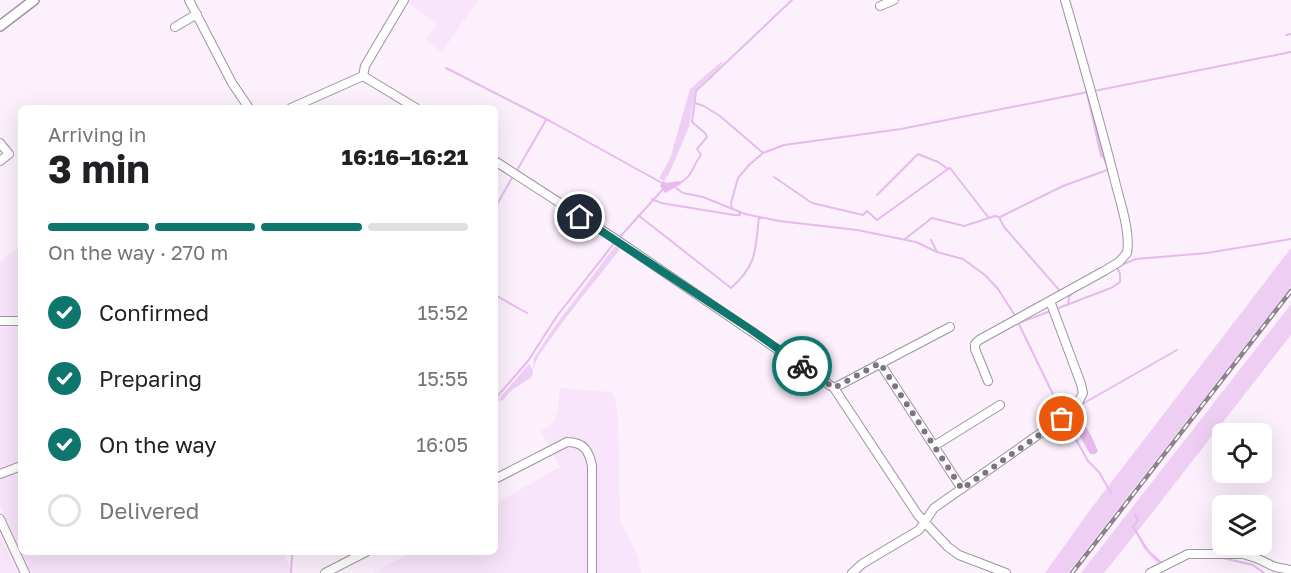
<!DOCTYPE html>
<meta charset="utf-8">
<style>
body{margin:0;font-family:"Golos Text",sans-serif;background:#f2f2f2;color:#202124;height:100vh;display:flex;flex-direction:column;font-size:22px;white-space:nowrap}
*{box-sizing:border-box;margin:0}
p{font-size:20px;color:#757577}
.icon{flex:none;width:33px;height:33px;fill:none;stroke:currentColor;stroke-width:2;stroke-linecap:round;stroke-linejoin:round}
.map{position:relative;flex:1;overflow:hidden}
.sheet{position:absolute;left:18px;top:105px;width:480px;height:450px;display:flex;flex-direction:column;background:#fff;border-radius:9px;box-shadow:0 6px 24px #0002}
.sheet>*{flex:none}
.tools{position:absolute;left:1212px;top:423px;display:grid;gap:12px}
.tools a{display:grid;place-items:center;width:60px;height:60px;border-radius:9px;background:#fff;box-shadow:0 6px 24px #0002;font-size:30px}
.pin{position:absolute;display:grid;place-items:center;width:51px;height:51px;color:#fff;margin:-26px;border:3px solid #fff;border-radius:50%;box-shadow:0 2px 6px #0007}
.courier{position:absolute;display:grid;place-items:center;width:60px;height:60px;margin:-30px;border:4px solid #0f766e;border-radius:50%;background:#fff;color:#222;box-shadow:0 2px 8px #0007}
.overview em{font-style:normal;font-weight:700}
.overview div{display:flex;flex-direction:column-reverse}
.overview{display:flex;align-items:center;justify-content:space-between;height:102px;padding:0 30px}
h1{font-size:39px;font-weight:700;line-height:45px}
.bar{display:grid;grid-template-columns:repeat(4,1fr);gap:9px 6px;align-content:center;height:72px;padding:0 30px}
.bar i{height:8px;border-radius:4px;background:#e0e0e0}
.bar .on{background:#0f766e}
.bar p{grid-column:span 4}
ol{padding:0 30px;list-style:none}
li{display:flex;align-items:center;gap:18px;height:66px}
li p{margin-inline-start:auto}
li .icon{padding:6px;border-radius:50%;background:#0f766e;color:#fff;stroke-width:4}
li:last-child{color:#757577}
li i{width:33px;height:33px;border:3px solid #e0e0e0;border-radius:50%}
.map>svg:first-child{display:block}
</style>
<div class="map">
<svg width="1291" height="573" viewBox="0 0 1291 573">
<rect width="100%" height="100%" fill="#fcf0fd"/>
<path fill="#f8e4fb" d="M404,0h74l-36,52 -16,-12 11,-16z
M21,245v307h262l9,21h-261l-31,-66v-245z
M560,388l50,4 4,3 4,21 2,105 18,35 3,17h-267l37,-21h84v-48l65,-37 -19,-36 12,-8 5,-13z
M0,537l17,36h-17z"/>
<path fill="#eecff3" d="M721,62l2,1 -28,28 -6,36 -20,47 -5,7 -5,-3 11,-19 20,-70z
M615,246l5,3 -56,71 -25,35 -6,13 1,-10 19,-29z
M1291,248v39l-223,286h-23l45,-63z
M1291,304v31l-154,197 9,18 12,9 4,5 -2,2 -16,-17 -8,-16 -32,40h-23z
M529,364l4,6 -1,7 -20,13 -9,10 -6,1z"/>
<path fill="#e7baee" d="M663,181l3,2 13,-2 2,3 -16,9 -5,-7z
M1082,423c8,7 12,19 16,28l-3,3h-5l-14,-25 1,-5z"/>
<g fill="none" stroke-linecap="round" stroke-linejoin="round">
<path stroke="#e7baee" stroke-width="2" d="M1286,35l5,-1
M446,68l104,53 112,62
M1094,91l197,-39
M1087,93l14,63 3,2 4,11
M695,103l9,3 16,10 43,37 21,-8 117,-16 187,-37
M1094,120l10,38
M516,172l30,-52
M774,177l38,26 51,12 4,-4 10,9 71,-51
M680,183c13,-7 13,-18 21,-28l-4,-6 10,-12 -2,-4 -13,-11 4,-31 96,-91
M676,188l7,5 20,4 42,17 34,7 78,9 59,12 21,10 26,7 22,16 13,14 16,25 49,101
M877,195l41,-41 20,8 10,7 2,-1 38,49
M652,199l9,4 73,12h6l-1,-3
M495,208l18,-32
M732,209l-1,-6 7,-25 11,-13 14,-12
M638,215l93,73c27,-24 24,-38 28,-71
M1000,217l63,-31 47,-17
M619,238l44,-49
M905,239l27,-21 32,8 31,-10 4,1 5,10 56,64
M931,240l6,12
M1121,265l15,-6 71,-6 84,-14
M495,295l32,18
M1068,305l1,-8 5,-6
M1015,316l21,-12
M1019,323l92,-35 9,-6v-8l-3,-7
M495,390l2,6
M495,399l33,-38 29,-45 58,-74
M1065,420l23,41 11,11 12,21
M1066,423l10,4
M1083,424l-6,-11 7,-10 93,-53
M1135,514l3,6 -5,7c5,7 9,15 14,22 5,7 11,9 15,15
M1223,558l30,7 11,8
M291,573l1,-18 3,-3"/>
<defs>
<path id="minor" d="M189,0l43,83 17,25
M880,6l14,-6
M175,27l22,-13
M363,76l2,-10 39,-66
M291,108l72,-32 53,32
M0,143l9,11 -9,7
M495,161l119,77 220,150
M0,321h18
M950,327l-116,61 84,127 30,32 11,8 47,18
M880,363l82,126
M988,381l-13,-32v-5l4,-4 125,-69 15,-9 8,-9c4,-22 -8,-54 -13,-76 -15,-59 -32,-118 -49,-177
M934,446l66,-41
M0,474l21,-8
M495,479l72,-37c17,0 22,9 25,24v107
M0,519l25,54
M325,573l41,-21
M852,573l10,-9 57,-34 15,-22 141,-99 8,-16 -2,-9 -31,-83
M1150,573l38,-19h55l13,4 19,9 16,3"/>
<path id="major" d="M0,26l34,-26"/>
</defs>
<use href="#minor" stroke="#9f92a1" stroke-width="10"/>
<use href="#major" stroke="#9f92a1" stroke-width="12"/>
<use href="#minor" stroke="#fff" stroke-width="8"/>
<use href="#major" stroke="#fff" stroke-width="9"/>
<defs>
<path id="rail" d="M1072,573l219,-282"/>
</defs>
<use href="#rail" stroke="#8c838c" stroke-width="4.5"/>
<use href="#rail" stroke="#fff" stroke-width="2" stroke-dasharray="7" stroke-linecap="butt"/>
</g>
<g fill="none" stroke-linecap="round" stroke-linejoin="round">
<path stroke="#7d757e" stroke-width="6" stroke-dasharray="0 10.8" d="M802,366l32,22 46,-25 82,126 100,-70"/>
<path stroke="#0f766e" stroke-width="8" d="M580,217l173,114 49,35"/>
</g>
</svg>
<div class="tools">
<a><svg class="icon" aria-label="locate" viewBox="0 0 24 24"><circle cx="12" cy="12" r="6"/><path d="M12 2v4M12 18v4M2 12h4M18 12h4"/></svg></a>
<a><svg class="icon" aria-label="layers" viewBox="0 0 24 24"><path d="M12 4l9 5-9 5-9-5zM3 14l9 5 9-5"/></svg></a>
</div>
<div class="pin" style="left:1062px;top:419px;background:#ea580c"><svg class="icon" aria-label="bag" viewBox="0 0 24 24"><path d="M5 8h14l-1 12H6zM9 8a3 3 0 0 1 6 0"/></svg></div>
<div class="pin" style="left:580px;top:217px;background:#1f2937"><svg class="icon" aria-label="home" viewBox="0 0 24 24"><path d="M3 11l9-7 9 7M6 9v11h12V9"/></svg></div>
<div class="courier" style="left:802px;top:366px"><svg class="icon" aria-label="bike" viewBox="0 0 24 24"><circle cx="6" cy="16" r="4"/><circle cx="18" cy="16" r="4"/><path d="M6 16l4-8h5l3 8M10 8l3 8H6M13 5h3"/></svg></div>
<section class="sheet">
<div class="overview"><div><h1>3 min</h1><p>Arriving in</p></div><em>16:16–16:21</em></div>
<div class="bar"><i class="on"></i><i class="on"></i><i class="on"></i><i></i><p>On the way · 270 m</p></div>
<ol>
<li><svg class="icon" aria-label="check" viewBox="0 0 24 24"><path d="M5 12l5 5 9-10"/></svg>Confirmed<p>15:52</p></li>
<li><svg class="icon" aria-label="check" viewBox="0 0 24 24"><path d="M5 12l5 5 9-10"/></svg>Preparing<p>15:55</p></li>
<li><svg class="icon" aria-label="check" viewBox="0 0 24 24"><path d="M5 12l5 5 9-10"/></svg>On the way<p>16:05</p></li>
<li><i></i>Delivered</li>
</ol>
</section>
</div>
